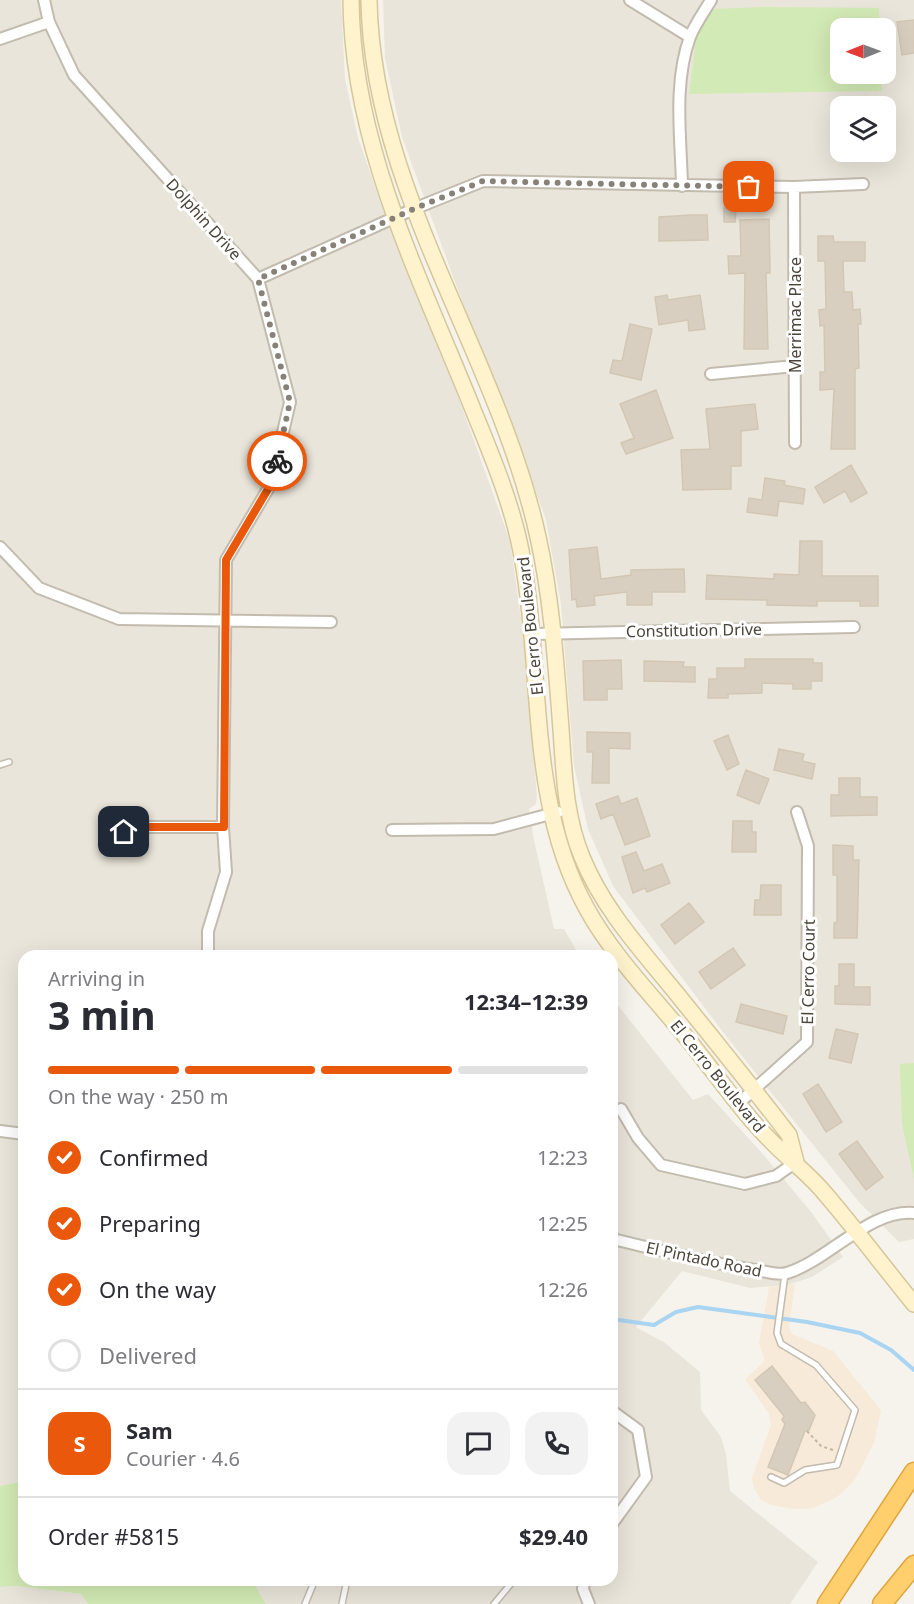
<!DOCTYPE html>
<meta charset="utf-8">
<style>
body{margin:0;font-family:"Noto Sans",sans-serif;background:#f2f2f3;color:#2b2b33;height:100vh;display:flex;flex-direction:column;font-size:22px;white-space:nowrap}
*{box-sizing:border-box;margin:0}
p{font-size:20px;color:#7c7c81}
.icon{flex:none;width:33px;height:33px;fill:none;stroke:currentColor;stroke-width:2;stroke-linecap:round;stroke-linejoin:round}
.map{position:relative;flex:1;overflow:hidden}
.details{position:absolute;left:18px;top:950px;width:600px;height:636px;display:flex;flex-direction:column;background:#fff;border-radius:18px;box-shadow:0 6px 24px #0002}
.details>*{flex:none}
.needle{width:39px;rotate:269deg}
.controls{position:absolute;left:830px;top:18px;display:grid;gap:12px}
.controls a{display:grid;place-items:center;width:66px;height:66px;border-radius:12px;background:#fff;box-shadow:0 6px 24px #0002;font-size:30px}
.pin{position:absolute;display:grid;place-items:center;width:51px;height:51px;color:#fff;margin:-26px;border-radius:12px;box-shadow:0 3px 9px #0006}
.courier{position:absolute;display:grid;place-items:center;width:60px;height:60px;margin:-30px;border:4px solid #ea580c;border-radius:50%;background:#fff;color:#222;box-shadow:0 2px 8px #0007}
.summary em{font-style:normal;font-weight:700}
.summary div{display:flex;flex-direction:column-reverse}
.summary{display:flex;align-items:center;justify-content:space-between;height:102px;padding:0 30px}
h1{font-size:39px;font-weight:700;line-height:45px}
.bar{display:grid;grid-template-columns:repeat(4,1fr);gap:9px 6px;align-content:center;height:72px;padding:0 30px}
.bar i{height:8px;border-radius:4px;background:#e1e1e2}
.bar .active{background:#ea580c}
.bar p{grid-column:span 4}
.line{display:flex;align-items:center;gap:15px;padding:0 30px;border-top:2px solid #e1e1e2}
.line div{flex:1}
.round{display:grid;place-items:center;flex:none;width:63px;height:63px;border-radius:18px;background:#f2f2f3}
ol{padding:0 30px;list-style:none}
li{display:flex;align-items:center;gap:18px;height:66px}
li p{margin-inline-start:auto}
li .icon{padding:6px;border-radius:50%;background:#ea580c;color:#fff;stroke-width:4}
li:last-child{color:#7c7c81}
li i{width:33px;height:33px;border:3px solid #e1e1e2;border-radius:50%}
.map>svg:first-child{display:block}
</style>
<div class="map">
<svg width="914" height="1604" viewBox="0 0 914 1604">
<rect width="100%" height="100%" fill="#f6f3ec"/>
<path fill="#eae5da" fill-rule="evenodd" d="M0,0h341l4,79 13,59 20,57 71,176 61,170 13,92 14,163 -1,8 -7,5 5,31 20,89h10l15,26 -555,1v525l-24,5z
M383,0h531v1239l-15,3 -40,-40 -133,-166 -113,-150 -25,-57 -14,-63 -13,-162 -15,-84 -37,-103 -44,-108 -63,-172 -17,-79zM840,28h45v46h-45zM840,106h45v46h-45z
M612,998l81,102 15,-6 54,59 50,60 31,44 -31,20 -25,8 -37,3 -68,-17 -46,56 29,16 35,29 1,38 20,27 5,17 4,37 88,71 -28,42h-524l-14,-24h360z
M16,1586l65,8 7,10h-88v-17z"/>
<path fill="#f7ead8" d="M795,1284l-6,43 3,7 41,17 48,59 -7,33 -20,38 -18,17 -23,10 -19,1 -23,-4 -10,-5 -7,-12 -2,-10 19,-53 -2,-11 -24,-35 20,-18 -6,-18 10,-56z"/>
<path fill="#d2eab5" d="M763,7l116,1 1,20h-40v46h41l1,17 -193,3 8,-61 14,-24z
M914,1063v116l-12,-55 -2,-60z
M24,1481v99h228l14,24h-178l-7,-10 -65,-8 -16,1v-101z"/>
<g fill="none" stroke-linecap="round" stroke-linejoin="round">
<path stroke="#a9d4f2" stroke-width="4" d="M612,1319l42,6 22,-13 22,-5 109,15 53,11 31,17 23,20"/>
</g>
<path fill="#d8cfc1" stroke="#d3c7b4" stroke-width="1.5" d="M914,20v33l-12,2 -5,-33z
M724,208l12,1 -1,13h-11z
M691,215h16l1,25 -49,1v-24z
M769,219l1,54h-4l2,76h-24l1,-76 -16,1 -1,-18h13l-1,-36z
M818,236h15l1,6h31v19h-22l1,31h8l1,18 7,-1 1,15h-3l1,44 -4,1v80h-24l3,-60 -14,1v-18h5l-1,-47 -4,1 -1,-16 7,-1 -1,-48h-7z
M667,295l1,5 32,-5 5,34 -16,2 -1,-11 -29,5 -4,-28z
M630,324l22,5 -11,51 -31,-7 3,-13 9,1z
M656,390l17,48 -47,16 -5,-11 13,-5 -14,-34z
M755,404l3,25 -17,2v35h-10v23l-48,1 -2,-40 29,-1 -4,-40z
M851,465l16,28 -16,9 -6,-11 -21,12 -9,-16z
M765,478l20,3 -1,4 21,4 -2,15 -24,-3 -2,15 -30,-4 2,-14 13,2z
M800,541h22v35h56v30h-18v-5h-43v5l-50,-1v-5l-61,-1 1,-24 67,4v-5l25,1z
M597,547l4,32 30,-4v-5l53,-1 1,23h-33v13h-25v-13l-33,4 1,9 -18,2 -1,-8 -4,1 -3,-50z
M745,659h68v4h9v18h-11v8h-18v-5l-31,-1v10l-34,1v4h-20l1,-19h8v-11h28z
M621,660l1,29h-15v11h-23l-1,-39z
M644,661l40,1 -1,5h12v15l-51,-1z
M587,732l43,1v16l-21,-1v35h-17l1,-31h-6z
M728,735l11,29 -12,6 -13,-29z
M779,749l25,5 -2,7 13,3 -3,15 -38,-9z
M746,770l23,9 -10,25 -22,-9z
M839,778h21v19h17v18l-46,1v-21h8z
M618,796l3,8 16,-6 13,38 -25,9 -12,-31 -12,5 -5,-15z
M733,821h19v11h4v20h-24z
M833,845l20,1v14h6l-2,78h-23v-15l3,-1v-47h-4z
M636,852l8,19 18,-7 8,19 -23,9 -2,-4 -12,5 -11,-36z
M761,885h20v30h-27l1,-15h5z
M689,903l15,19 -29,22 -14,-19z
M733,948l12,17 -34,24 -12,-17z
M839,964h15v23h16v18l-35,-1v-18h4z
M741,1004l46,12 -4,18 -47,-12z
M836,1029l22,5 -7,29 -22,-5z
M818,1084l24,38 -16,10 -23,-38z
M857,1141l26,36 -17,13 -27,-36z
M772,1366l29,37 4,-1 10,13 -6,15 -4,1 -17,44 -20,-8 17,-43 -3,-4 2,-4 -29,-36z"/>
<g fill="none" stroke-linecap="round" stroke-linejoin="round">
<defs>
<path id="lane" d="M0,765l9,-3
M771,1477l13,6 21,-13 32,-5 18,-55 -39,-45 -35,-21 -4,-11 8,-59
M305,1604l10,-24
M342,1604l5,-24
M494,1604l20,-24"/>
<path id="street" d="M44,0l5,22 25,53 184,204 32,123 -19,82 -45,76 -3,267 3,45 -18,59v25
M630,0l60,37
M0,39l49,-17
M682,186c-1,-48 -9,-103 8,-149 5,-13 14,-25 21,-37
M794,187l1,256
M258,279l158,-71 67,-27 311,6 69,-3
M711,374l84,-8
M0,547l39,41 80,31 212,3
M534,634l320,-7
M392,830l102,-1 64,-17
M107,837l33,-10h83
M739,1103l68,-61 1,-196 -11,-34
M621,1109l17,29 23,27 84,19 31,-8 20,-14
M0,1131l24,3
M612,1239c48,11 95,24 144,31 9,1 22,6 31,3 42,-13 82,-64 127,-60
M612,1411l26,19 8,47 -34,47
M584,1580l-1,9 6,15"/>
<path id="secondary" d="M351,0c1,146 70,279 123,412 18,44 38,92 47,139 23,119 5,249 66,358 26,47 65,86 99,128 29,35 55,75 88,107 16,16 33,29 48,46 32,37 61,76 92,114
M369,0c3,192 129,354 169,537 14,63 18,128 23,192 3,43 4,87 21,128 21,52 60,94 95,137 38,47 76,94 112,141l7,27"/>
<path id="highway" d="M827,1604l87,-132
M882,1604l32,-39"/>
</defs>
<use href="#lane" stroke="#c2bbae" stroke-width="8"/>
<use href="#street" stroke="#c2bbae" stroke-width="14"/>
<use href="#secondary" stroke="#d6c79b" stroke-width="18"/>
<use href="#highway" stroke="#e0a43c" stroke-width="21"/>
<path stroke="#c4b79f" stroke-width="2" stroke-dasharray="3 3" stroke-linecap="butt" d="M807,1431l14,15 12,4"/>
<use href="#lane" stroke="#fff" stroke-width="5"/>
<use href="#street" stroke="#fff" stroke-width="10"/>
<use href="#secondary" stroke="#fff3cd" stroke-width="15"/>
<use href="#highway" stroke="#ffcf6e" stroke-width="18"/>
</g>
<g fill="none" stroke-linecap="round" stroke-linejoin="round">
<path stroke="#878178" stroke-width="6" stroke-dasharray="0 10.8" d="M277,461l13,-59 -32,-123 158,-71 67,-27 266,6"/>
<path stroke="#ea580c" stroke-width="8" d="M124,832l16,-5h84l2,-267 45,-76 6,-23"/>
</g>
<g text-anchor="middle" stroke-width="6" stroke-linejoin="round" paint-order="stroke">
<g font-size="16" fill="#4b4439" stroke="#fff">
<text transform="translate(204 219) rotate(48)" y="6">Dolphin Drive</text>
<text transform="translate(795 315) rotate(-90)" y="6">Merrimac Place</text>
<text transform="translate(530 626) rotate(-96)" y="6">El Cerro Boulevard</text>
<text transform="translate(694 630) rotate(-1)" y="6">Constitution Drive</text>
<text transform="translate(808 972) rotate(-89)" y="6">El Cerro Court</text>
<text transform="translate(718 1076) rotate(51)" y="6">El Cerro Boulevard</text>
<text transform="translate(704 1259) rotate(12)" y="6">El Pintado Road</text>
</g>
</g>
</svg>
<div class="controls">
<a><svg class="needle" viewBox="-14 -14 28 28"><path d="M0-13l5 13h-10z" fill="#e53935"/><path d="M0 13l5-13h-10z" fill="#7c7c81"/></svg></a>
<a><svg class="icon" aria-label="layers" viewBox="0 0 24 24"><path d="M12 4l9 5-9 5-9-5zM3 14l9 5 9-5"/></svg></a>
</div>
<div class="pin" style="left:749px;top:187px;background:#ea580c"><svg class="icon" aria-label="bag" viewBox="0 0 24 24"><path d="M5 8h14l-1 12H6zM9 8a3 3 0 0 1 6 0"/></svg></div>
<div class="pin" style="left:124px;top:832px;background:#1f2937"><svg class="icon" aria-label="home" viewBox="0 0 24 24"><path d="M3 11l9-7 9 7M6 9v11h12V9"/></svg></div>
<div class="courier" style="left:277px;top:461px"><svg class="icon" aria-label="bike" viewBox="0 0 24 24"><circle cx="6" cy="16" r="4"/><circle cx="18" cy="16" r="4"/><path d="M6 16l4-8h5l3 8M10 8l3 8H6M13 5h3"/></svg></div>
<section class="details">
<div class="summary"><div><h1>3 min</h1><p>Arriving in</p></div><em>12:34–12:39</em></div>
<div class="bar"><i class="active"></i><i class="active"></i><i class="active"></i><i></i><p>On the way · 250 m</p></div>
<ol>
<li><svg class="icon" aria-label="check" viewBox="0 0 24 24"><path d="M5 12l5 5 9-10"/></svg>Confirmed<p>12:23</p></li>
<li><svg class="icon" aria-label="check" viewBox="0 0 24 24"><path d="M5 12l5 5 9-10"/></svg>Preparing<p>12:25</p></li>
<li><svg class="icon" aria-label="check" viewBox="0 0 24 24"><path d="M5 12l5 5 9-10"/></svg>On the way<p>12:26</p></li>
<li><i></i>Delivered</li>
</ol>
<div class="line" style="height:108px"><b class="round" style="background:#ea580c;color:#fff">S</b><div><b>Sam</b><p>Courier · 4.6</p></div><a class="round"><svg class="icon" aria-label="chat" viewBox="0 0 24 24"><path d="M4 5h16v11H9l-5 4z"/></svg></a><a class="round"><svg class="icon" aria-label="phone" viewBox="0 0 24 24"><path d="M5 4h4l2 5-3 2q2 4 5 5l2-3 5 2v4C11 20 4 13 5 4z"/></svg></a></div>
<div class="line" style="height:78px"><div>Order #5815</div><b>$29.40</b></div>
</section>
</div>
